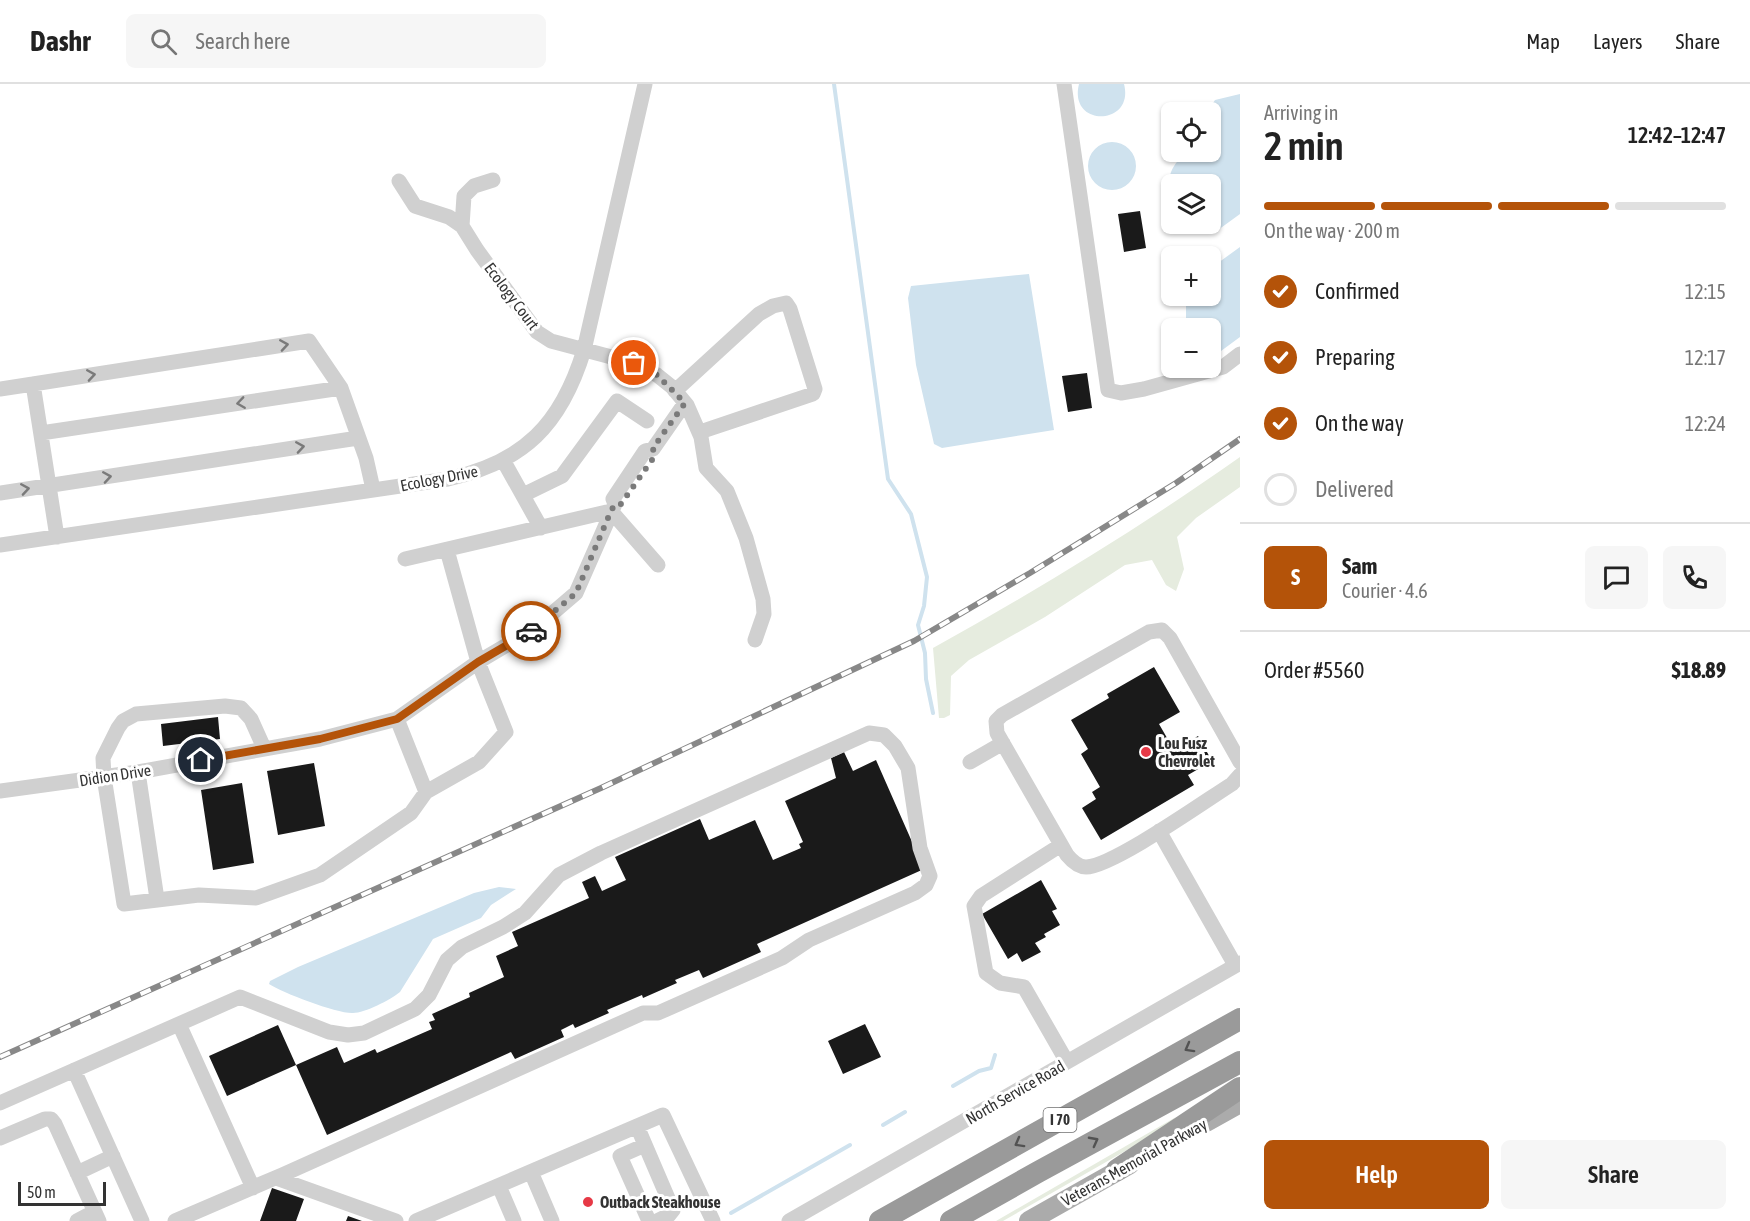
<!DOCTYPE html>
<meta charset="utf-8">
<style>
body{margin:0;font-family:"Asap Condensed",sans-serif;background:#f6f6f6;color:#222;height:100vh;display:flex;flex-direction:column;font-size:22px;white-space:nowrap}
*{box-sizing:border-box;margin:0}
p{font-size:20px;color:#767676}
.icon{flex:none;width:33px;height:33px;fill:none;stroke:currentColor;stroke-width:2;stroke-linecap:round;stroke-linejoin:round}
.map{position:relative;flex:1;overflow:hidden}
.drawer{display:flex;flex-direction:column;background:#fff;width:510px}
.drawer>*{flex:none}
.controls{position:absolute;left:1161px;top:18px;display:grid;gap:12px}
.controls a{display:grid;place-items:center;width:60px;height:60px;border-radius:9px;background:#fff;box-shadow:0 2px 4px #0004;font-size:30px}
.scale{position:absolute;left:18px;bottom:15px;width:88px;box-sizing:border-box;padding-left:6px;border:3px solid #333;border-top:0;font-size:16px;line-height:21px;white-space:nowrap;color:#333;-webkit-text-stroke:4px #fff;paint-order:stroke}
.pin{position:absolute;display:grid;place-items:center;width:51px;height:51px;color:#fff;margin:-26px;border:3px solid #fff;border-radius:50%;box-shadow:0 2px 6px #0007}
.courier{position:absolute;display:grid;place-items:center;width:60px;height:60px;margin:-30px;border:4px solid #b45309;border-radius:50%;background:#fff;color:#222;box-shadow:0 2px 8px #0007}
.headline em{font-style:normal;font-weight:600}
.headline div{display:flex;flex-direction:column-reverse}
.headline{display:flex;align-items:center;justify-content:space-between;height:102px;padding:0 24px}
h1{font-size:39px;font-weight:600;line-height:45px}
.bar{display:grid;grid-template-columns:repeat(4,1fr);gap:9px 6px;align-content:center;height:72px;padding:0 24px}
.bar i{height:8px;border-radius:4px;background:#e0e0e0}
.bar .selected{background:#b45309}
.bar p{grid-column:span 4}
.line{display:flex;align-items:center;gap:15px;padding:0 24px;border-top:2px solid #e0e0e0}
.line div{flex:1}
.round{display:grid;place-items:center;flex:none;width:63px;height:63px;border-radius:9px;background:#f6f6f6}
ol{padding:0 24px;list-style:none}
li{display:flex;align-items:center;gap:18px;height:66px}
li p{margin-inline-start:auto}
li .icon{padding:6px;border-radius:50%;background:#b45309;color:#fff;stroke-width:4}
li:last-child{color:#767676}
li i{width:33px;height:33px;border:3px solid #e0e0e0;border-radius:50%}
.cta{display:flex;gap:12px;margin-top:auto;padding:12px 24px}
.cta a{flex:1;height:69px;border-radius:9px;background:#b45309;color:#fff;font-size:24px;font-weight:600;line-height:69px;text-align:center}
.cta a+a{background:#f6f6f6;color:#222}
header{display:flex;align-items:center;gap:36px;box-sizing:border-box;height:84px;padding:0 30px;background:#fff;border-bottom:2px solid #e0e0e0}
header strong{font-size:28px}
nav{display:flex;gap:33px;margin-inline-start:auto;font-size:21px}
.search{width:420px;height:54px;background:#f6f6f6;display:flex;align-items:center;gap:15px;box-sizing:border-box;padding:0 21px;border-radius:9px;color:#767676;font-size:22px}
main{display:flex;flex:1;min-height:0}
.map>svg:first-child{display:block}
</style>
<header>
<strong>Dashr</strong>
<div class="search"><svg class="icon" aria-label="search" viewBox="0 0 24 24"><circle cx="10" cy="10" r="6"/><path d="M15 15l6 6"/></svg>Search here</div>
<nav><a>Map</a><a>Layers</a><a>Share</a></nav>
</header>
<main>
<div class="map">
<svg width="1240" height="1137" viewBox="0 0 1240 1137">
<rect width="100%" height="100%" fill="#fff"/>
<path fill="#e6ecdf" d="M1240,373v30l-44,31 -19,19 7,32 -8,22 -10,-6 -14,-25 -27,5 -80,52 -76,43 -18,16 -1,39 -6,3h-5l-6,-70c106,-59 208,-121 307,-191z
M1176,1033l-14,13 -159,91h-7z"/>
<path fill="#cfe2ee" d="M1079,0h45c11,42 -56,44 -45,0z
M1240,10v120l-22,16h-37l-7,-6h36v-40h-38l-1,37c-7,-21 -7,-61 21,-69 5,-2 13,0 18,0v-40h-3l8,-12z
M1088 82a24 24 0 1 1 48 0a24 24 0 1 1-48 0Z
M1240,163v90l-19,14 -10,5 -1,-28h-21l-3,-10v-21l1,-1h23l1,-28z
M1029,190l25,156 -112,18 -8,-4 -18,-79 -8,-67 3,-12z
M499,803l17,2 -25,16 -10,13 -48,21 -33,53c-10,8 -35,21 -47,21 -15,1 -70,-20 -84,-29l1,-3 28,-14 176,-74z"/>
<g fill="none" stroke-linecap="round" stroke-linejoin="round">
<path stroke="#cfe2ee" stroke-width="4" d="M834,0l54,395 23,35 16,63 -3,29 -6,19 7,28 1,26 7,34
M953,1002l26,-15 12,-3 4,-13
M883,1041l22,-13
M731,1129l119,-68"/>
</g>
<path fill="#1a1a1a" d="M1140,127l6,37 -22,4 -6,-38z
M1087,289l5,35 -24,4 -6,-36z
M1154,583l26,45 -21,12 15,26 24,-14 14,25 -24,14 6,10 -93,55 -19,-32 14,-9 -4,-7 8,-5 -19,-33 7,-5 -17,-29 38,-22 -2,-4z
M218,633l2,22 -57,7 -2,-22z
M844,668l9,19 23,-11 48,109 -167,75 4,8 -58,26 -4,-8 -24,10 2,3 -34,15 -1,-3 -35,15 2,3 -34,15 -2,-4 -12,6 3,7 -49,22 -4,-7 -184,83 -31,-70 41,-18 7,16 31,-14 2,4 55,-24 -3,-7 6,-2 -3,-6 38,-17 -1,-4 35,-16 -8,-21 22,-10 -6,-14 77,-34 -7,-16 13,-6 7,15 24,-11 -11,-23 85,-38 9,21 46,-20 18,40 28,-12 -2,-4 4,-2 -18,-41 51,-23 -5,-20z
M314,679l11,63 -47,9 -11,-64z
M242,699l12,80 -41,7 -12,-80z
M1041,796l16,29 -5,2 8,14 -16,9 2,3 -11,6 6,9 -19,10 -5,-9 -9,6 -26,-45z
M865,940l16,33 -38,17 -15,-33z
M278,941l18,40 -69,31 -18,-40z
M272,1104l32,11 -8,22h-36z
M348,1132l14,5h-16z"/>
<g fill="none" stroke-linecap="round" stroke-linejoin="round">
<path stroke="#d0d0d0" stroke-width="15" d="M1064,0l44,306 13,3 23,-4 79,-22 17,-13
M399,97l16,25 34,11 13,9 15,24 60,82 14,9 83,22 23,12 15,12 15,18 14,32 5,31 21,23 19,47 17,61 1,15 -9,26
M462,142l2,-30 10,-10 19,-6
M33,300l276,-43 32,47 25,70 7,31
M0,305l33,-5 24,153
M675,307l84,-77 14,-8 13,-3 4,6 25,80 -2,5 -113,38
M41,349l300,-45
M503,376l38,68
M0,409l358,-55
M523,411l39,-19 55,-75 30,20
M611,427l47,54
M0,461l448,-66c76,-17 113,-54 136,-129l61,-266
M405,475l206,-48
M397,635l29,73
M264,664l-13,-29 -10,-11 -16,-2 -89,8 -13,7 -5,7 -15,30 1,19 20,127 75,-9 57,3 64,-23 91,-62 15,-21 53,-30 27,-30 -28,-70 -31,-112
M970,678l33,-19
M1240,678l-70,-124 -8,-8 -13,2 -147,83 -6,6 1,12 70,122c5,6 11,12 19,12 26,0 119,-66 146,-83l8,-9
M138,688l19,127
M0,707l138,-19 182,-33 77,-20 81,-57 56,-33 42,-36 39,-89 -2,-5 32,-48 8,-2 32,-46
M1159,747l76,134
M1061,761l-80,51 -7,10 12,67 14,10 24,4 43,75
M179,940l74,164
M74,986l68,151
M0,1019l240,-106 89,35 19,3 16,-2 51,-24 14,-14 18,-35 15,-13 41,-20 22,-14 34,-38 42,-22 268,-120 15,2 11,11 13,22 12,80 10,28 -4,9 -11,8 -106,47 -27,18 -124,55h-15l-361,162 -107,46
M637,1042l36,84 -4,5 -12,6
M0,1054l45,-19h6l4,5 44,97
M645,1061l-25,11 29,65
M531,1088l21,49
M77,1089l36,-17
M276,1094l120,43
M499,1102l15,35
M77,1137l17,-9
M416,1137l247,-106 50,106
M789,1137l451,-258"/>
<path stroke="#ababab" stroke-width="20" d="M1206,1038l34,-19
M1029,1137l101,-57"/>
<path stroke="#9a9a9a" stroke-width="22" d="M1117,1086l123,-82
M880,1137l360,-202
M951,1137l87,-49 202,-110"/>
<defs>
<path id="rail" d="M0,973l601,-269 313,-147 116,-68 146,-90 64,-44"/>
</defs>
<use href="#rail" stroke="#888" stroke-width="6"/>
<use href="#rail" stroke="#fff" stroke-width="4" stroke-dasharray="11" stroke-linecap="butt"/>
</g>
<defs><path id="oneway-chevron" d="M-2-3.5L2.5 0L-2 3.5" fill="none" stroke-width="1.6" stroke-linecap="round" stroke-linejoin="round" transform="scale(1.5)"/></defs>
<g stroke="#7a7a7a">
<use href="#oneway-chevron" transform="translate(284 261) rotate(-9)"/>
<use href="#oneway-chevron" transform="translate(91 291) rotate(-9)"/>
<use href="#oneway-chevron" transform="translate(241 319) rotate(172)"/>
<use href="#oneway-chevron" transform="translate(300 363) rotate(-9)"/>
<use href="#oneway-chevron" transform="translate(107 393) rotate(-9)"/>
<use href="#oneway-chevron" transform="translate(25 405) rotate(-9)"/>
</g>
<g stroke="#525252">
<use href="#oneway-chevron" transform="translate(1189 964) rotate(151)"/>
<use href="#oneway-chevron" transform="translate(1094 1057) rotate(-28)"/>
<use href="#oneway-chevron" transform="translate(1019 1059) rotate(151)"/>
</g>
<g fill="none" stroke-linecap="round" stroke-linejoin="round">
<path stroke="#7a7a7a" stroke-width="6" stroke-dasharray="0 10.8" d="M531,547l45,-38 35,-82 4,-7h6l33,-47 -1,-9 32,-45 -28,-28 -23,-12"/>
<path stroke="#b45309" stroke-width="8" d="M201,676l119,-21 77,-20 81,-57 53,-31"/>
</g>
<g fill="#e63946" stroke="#fff" stroke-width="2">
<circle cx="1146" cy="668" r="6"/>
<circle cx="588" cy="1118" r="6"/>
</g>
<g text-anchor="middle" stroke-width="6" stroke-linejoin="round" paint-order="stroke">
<rect fill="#fff" stroke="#707070" stroke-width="1.5" x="1043.5" y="1024" width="33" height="24" rx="4.5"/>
<g font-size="15" font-weight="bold" fill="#333">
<text x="1060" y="1041">I 70</text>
</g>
<g font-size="16" fill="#333" stroke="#fff">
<text transform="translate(512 212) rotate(53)" y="6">Ecology Court</text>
<text transform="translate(439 394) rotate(-11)" y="6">Ecology Drive</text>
<text transform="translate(115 691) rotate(-9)" y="6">Didion Drive</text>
<text transform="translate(1015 1008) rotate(-30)" y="6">North Service Road</text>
<text transform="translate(1134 1078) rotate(-29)" y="6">Veterans Memorial Parkway</text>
</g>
<g font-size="16" font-weight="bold" fill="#333" stroke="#fff" text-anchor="start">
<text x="1158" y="665">Lou Fusz<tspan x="1158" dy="18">Chevrolet</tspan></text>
<text x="600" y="1124">Outback Steakhouse</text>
</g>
</g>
</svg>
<div class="controls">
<a><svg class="icon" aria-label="locate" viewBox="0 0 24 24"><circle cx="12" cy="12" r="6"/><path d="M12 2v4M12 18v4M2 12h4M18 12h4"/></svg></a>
<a><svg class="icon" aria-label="layers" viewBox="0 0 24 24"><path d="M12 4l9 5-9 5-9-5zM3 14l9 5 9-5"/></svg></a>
<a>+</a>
<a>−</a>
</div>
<div class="scale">50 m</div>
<div class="pin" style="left:634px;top:279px;background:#ea580c"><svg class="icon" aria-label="bag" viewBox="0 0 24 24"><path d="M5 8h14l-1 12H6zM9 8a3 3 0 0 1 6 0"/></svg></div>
<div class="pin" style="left:201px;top:676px;background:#1f2937"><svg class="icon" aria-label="home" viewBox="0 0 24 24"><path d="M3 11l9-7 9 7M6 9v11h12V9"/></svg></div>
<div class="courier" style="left:531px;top:547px"><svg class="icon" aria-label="car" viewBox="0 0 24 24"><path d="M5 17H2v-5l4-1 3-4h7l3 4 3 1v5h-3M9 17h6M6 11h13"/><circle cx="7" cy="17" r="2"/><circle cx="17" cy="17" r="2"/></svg></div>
</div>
<section class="drawer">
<div class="headline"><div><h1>2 min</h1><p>Arriving in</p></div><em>12:42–12:47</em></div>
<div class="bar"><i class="selected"></i><i class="selected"></i><i class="selected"></i><i></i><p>On the way · 200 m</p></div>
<ol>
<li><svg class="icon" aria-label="check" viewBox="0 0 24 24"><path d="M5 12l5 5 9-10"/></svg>Confirmed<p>12:15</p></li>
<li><svg class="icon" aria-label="check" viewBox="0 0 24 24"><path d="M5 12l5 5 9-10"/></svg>Preparing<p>12:17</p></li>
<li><svg class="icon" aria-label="check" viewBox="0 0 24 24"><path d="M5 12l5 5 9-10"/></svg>On the way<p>12:24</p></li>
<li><i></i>Delivered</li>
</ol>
<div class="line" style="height:108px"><b class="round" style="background:#b45309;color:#fff">S</b><div><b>Sam</b><p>Courier · 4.6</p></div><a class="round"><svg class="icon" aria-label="chat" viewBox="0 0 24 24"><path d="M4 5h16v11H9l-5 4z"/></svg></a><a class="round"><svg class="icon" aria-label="phone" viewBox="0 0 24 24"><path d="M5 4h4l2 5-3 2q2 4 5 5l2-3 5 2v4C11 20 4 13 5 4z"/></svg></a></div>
<div class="line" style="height:78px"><div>Order #5560</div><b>$18.89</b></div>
<div class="cta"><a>Help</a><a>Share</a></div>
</section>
</main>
